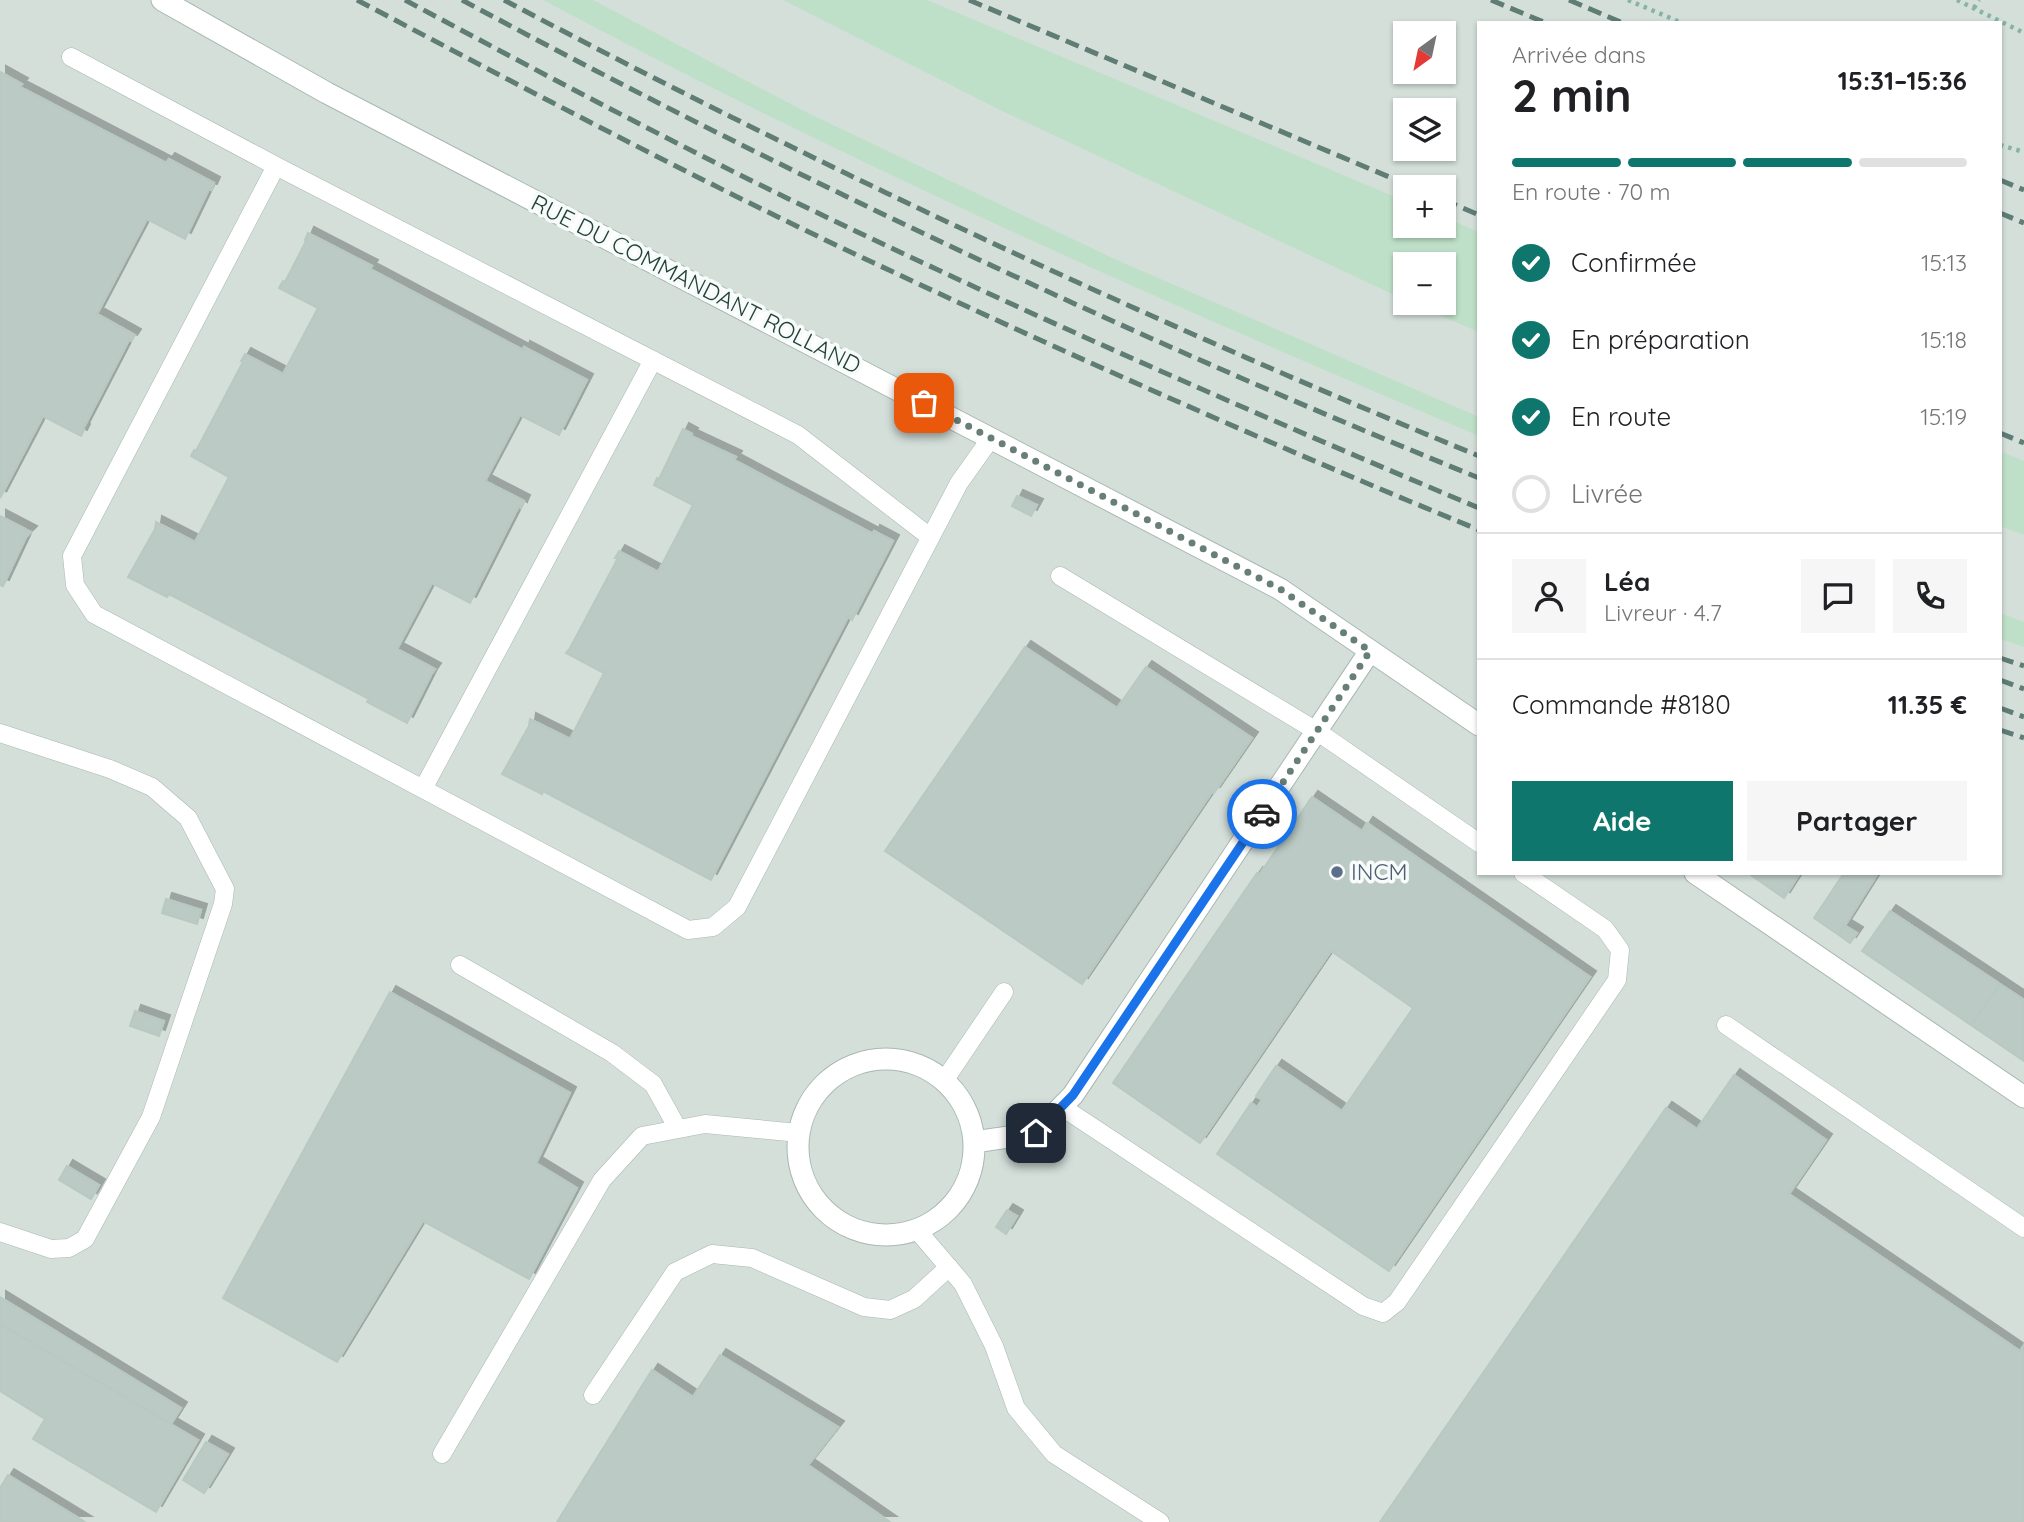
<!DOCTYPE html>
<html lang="fr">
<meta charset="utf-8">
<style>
body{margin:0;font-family:Quicksand,sans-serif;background:#f6f6f6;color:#202124;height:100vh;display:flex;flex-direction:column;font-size:26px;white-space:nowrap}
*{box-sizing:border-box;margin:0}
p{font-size:23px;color:#757577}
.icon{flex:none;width:38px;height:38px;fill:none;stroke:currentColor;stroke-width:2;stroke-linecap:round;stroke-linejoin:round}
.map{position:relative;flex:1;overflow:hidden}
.panel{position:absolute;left:1477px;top:21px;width:525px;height:854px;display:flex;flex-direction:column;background:#fff;border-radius:0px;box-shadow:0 2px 5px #0004}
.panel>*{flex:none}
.needle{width:46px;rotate:213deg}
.controls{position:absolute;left:1393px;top:21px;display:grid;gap:14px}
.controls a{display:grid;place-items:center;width:63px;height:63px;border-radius:0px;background:#fff;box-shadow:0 2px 5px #0004;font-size:35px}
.pin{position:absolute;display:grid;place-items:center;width:60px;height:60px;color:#fff;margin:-30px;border-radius:14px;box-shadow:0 4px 10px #0006}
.courier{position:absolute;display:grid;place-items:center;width:70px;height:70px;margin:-35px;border:5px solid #1a73e8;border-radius:50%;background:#fff;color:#222;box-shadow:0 2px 9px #0007}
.headline em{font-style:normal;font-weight:800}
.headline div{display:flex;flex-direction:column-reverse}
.headline{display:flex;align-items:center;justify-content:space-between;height:119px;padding:0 35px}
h1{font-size:46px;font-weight:800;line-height:52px}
.bar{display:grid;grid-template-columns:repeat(4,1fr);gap:10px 7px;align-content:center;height:84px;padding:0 35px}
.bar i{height:9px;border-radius:5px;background:#e0e0e0}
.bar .selected{background:#0f766e}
.bar p{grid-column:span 4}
.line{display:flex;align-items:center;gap:18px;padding:0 35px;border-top:2px solid #e0e0e0}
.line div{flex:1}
.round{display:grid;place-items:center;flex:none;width:74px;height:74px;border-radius:0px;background:#f6f6f6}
ol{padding:0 35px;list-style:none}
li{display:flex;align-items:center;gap:21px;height:77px}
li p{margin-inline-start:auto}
li .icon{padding:7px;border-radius:50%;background:#0f766e;color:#fff;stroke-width:4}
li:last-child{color:#757577}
li i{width:38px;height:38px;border:4px solid #e0e0e0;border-radius:50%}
.cta{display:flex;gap:14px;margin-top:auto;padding:14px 35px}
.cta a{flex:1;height:80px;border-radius:0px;background:#0f766e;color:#fff;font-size:28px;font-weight:800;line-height:80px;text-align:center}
.cta a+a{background:#f6f6f6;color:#202124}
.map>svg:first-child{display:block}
</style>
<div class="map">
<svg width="2024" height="1522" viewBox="0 0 2024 1522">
<defs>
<filter id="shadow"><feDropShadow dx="6" dy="-6" stdDeviation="0" flood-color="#0004"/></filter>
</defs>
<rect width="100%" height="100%" fill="#e6efeb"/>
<path fill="#d4dfda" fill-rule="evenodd" d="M0,0h2024v1522h-2024zM1479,23h521v850h-521zM1405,33h39v39h-39zM1405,110h39v39h-39zM1405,187h39v39h-39zM1405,264h39v39h-39z"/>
<path fill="#bfe0c8" d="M543,0h50l213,112 313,149 360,156v19c-317,-134 -633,-274 -936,-436z
M783,0h144l478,201v25h39v-9l35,15v100l-68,-29h33v-39h-39v36l-405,-190z
M2000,451l24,10v74l-24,-9z
M2000,613l24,9v25l-24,-8z"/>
<path fill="#bbcac4" stroke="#b8c9c2" stroke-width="2" filter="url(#shadow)" d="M0,72l22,12 -2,3 146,76 3,-4 45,24 -3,7 -2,-1 -24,50 -38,-20 -50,95 38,21 -4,6 -2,-1 -46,89 1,1 -3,6 -38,-20 -43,82z
M308,233l64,33 -2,3 153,81 1,-3 63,33 -28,55 -39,-20 -35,66 39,20 -3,7 -2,-2 -49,97 -38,-20 -35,66 38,20 -4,6 -24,48 -40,-21 2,-3 -200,-105 -2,3 -39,-20 27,-48 1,-7 39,20 34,-65 -38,-21 3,-6 2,1 47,-89 -2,-1 4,-7 38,20 35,-66 -39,-20 4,-7 2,1 21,-41 -1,-1z
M683,429l9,5 -1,2 45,21 -2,3 139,74 1,-3 19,10 -41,79 -4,-3 -137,263 -168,-89 -1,3 -40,-20 27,-48 1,-7 40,20 34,-66 -38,-20 4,-5 48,-90h-3l4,-7 39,21 35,-67 -39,-20 3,-7 2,1z
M1017,496l20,9 -6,11 -19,-10z
M0,516l31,16 -5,5 -23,49 -3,-1z
M1025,647l92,61 29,-41 106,71 -38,55 -2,-1 -130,192 -197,-133z
M1312,797l50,34 5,-8 223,154 -201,294 -172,-117 34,-51 6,4 5,-7 -6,-4 20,-30 66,45 71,-103 -82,-57 -131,192 -87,-60 144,-210 2,2z
M1748,873h52l-16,25z
M1844,873h34l-39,62 -25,-17z
M166,899l35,11 -4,14 -35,-11z
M1890,911l110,73 -29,41 -109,-74z
M1844,925l13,8 -7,10 -11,-8z
M2000,984l24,16v61l-53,-36z
M390,992l180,101 -34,70 41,25 -48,91 -106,-58 -86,141 -114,-64z
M135,1011l29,10 -5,15 -29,-10z
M1734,1075l92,65 -37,54 231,157 4,-6v177h-644l286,-414 31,21z
M67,1166l32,19 -8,14 -32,-19z
M1007,1210l10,6 -11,18 -10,-7z
M0,1297l181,111 -10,16 -171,-100z
M0,1324l198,116 -42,72 -123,-73 12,-20 -45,-28z
M720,1355l118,72 -30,38 82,57h-333l95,-152 41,27z
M206,1442l22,12 -24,39 -21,-13z
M8,1475l77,47h-85v-34z"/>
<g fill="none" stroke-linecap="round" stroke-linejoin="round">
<defs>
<path id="service" d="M71,57l205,109 -204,390 3,29 19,29 594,316 25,-3 24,-20 222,-424 32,-45
M276,166l522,269 132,102
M1060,576l258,156 161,111
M0,733l110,36 42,18 36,31 37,71 -2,15 -72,213 -66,122 -16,9 -18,1 -51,-17
M423,789l230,-429
M460,965l152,88 41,31 25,45
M1726,1025l298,203
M944,1081l60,-89
M1062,1107l301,199 20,7 14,-11 220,-322 3,-30 -15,-21 -82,-56
M917,1230l46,54 31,62 22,62 38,46 106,68
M593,1395l82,-123 37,-18 40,4 112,49 26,3 24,-11 35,-32
M442,1454l160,-274 40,-44 63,-12 94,9"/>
<path id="minor" d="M798 1147a88 88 0 1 1 176 0a88 88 0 1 1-176 0Z
M974,1142l62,-9 37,-38 297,-444"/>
<path id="tertiary" d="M162,0l165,93 953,496 199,136
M1695,873l329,224"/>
</defs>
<use href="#service" stroke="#a8b8b2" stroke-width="19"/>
<use href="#minor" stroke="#a8b8b2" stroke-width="23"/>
<use href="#tertiary" stroke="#a8b8b2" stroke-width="23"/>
<path stroke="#86b3a5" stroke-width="4.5" stroke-dasharray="3.5 5" stroke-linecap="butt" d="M1628,0l54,23
M1957,0l67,33
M1974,8l5,-8
M2000,145l24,7"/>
<use href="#service" stroke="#fff" stroke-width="18"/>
<use href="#minor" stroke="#fff" stroke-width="21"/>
<use href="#tertiary" stroke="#fff" stroke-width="21"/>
<path stroke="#5f7d75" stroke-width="5" stroke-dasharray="14 7" stroke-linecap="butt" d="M357,0c171,90 342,181 517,263 199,94 401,183 605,267
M405,0c110,59 221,118 333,174 243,120 491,229 741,334
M462,0c329,177 670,337 1017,478
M504,0c317,168 643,320 975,456
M969,0l444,187
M1491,0l55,23
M1569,0l54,23
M2000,180l24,10
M1444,200l35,15
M2000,213l24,10
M2000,433l24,10
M2000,658l24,8
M2000,680l24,9
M2000,708l24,9
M2000,730l24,8"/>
</g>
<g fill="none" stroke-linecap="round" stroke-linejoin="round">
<path stroke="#687f78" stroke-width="7" stroke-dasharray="0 12.6" d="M924,403l356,186 90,62 -108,163"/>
<path stroke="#1a73e8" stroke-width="9" d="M1036,1133l37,-38 189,-281"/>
</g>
<circle fill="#5c6f8a" stroke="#f7fbf9" stroke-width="2.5" cx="1337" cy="872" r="7"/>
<g text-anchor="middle" stroke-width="7" stroke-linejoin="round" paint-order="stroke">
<g font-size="23" fill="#24423a" stroke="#f7fbf9">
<text transform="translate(696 284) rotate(27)" y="8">RUE DU COMMANDANT ROLLAND</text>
</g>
<g font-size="23" fill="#4e5e75" stroke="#f7fbf9" text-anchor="start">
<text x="1351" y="880">INCM</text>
</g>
</g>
</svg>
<div class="controls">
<a><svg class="needle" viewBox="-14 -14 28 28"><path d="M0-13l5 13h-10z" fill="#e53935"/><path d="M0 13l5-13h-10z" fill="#757577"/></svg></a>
<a><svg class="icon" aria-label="layers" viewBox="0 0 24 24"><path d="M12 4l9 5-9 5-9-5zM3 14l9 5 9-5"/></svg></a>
<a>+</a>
<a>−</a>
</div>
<div class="pin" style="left:924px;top:403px;background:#ea580c"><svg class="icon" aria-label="bag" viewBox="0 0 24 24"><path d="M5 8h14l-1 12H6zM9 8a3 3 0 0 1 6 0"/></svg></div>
<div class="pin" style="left:1036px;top:1133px;background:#1f2937"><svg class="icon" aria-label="home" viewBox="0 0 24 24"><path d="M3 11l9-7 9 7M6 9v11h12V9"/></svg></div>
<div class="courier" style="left:1262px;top:814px"><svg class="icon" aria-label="car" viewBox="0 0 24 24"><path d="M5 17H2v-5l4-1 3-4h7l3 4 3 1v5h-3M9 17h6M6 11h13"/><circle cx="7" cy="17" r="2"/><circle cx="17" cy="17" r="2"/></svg></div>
<section class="panel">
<div class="headline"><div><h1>2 min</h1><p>Arrivée dans</p></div><em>15:31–15:36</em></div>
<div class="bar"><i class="selected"></i><i class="selected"></i><i class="selected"></i><i></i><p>En route · 70 m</p></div>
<ol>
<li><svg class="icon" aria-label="check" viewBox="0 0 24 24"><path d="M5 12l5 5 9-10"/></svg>Confirmée<p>15:13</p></li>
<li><svg class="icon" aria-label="check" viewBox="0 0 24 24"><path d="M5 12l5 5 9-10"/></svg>En préparation<p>15:18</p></li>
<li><svg class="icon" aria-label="check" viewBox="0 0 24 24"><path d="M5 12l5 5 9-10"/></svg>En route<p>15:19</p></li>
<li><i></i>Livrée</li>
</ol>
<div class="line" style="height:126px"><a class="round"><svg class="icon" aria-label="person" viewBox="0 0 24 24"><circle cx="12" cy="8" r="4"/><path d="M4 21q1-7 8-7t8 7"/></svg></a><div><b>Léa</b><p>Livreur · 4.7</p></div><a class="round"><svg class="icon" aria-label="chat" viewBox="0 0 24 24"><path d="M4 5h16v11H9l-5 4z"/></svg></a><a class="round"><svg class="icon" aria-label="phone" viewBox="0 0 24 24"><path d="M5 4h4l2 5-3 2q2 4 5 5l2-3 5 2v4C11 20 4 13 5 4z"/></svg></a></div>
<div class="line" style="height:91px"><div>Commande #8180</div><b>11.35 €</b></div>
<div class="cta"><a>Aide</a><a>Partager</a></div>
</section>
</div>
